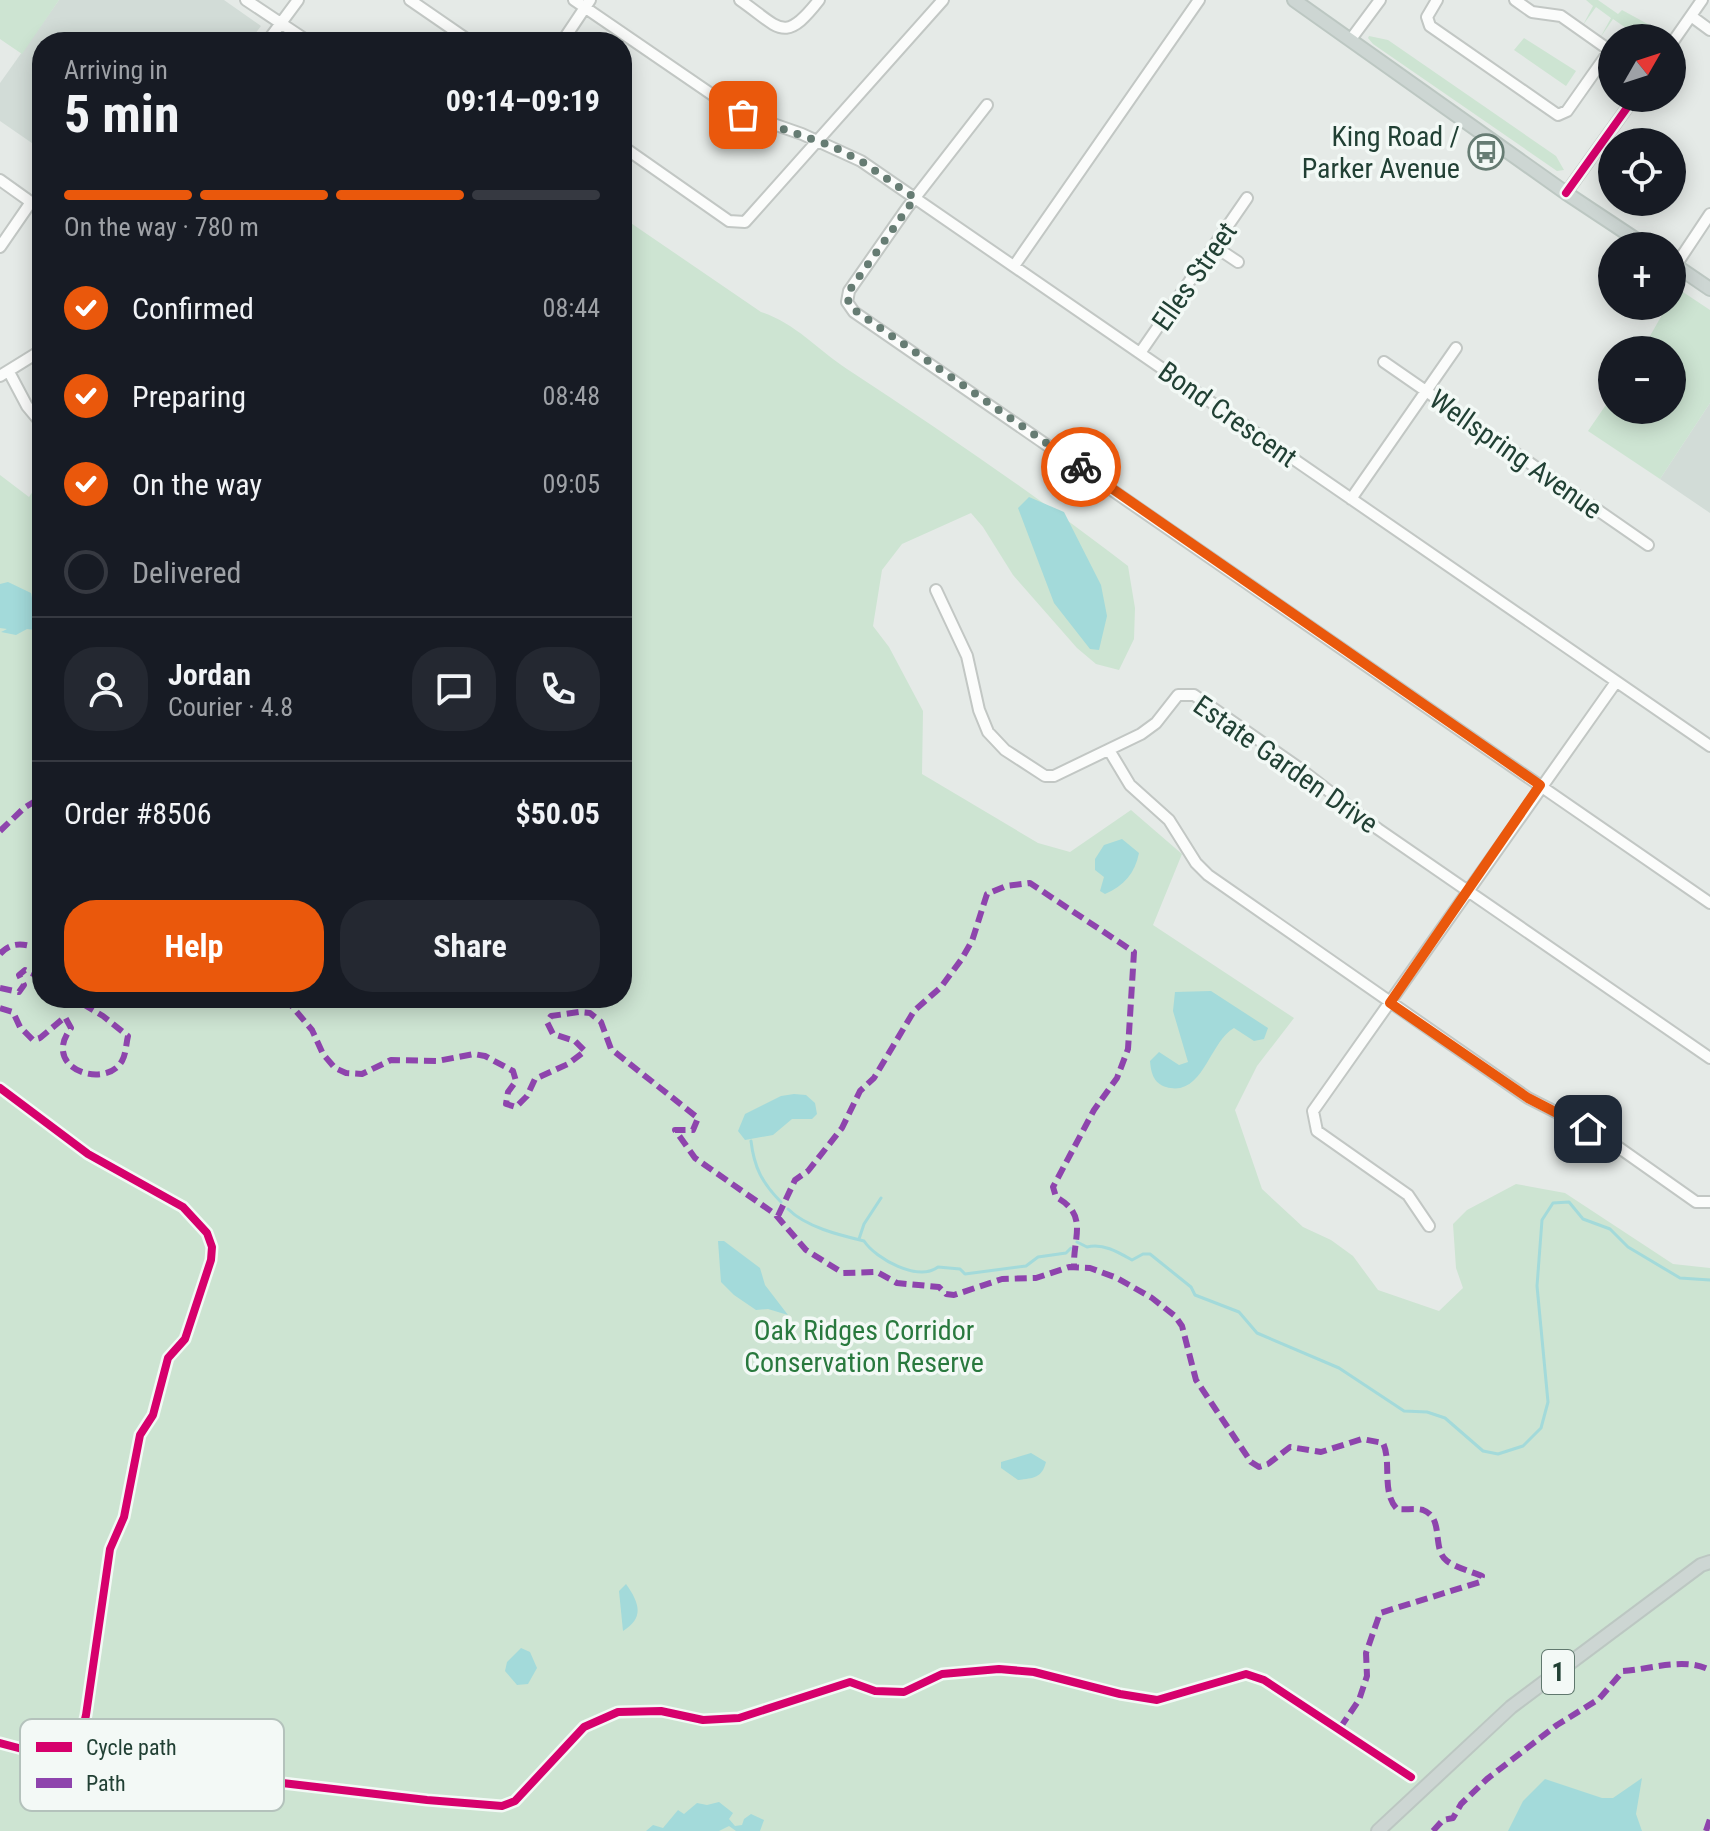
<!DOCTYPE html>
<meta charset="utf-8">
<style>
body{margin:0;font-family:"Roboto Condensed",sans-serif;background:#242831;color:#f1f3f6;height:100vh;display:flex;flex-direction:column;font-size:30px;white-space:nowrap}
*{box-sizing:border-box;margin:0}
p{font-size:26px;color:#9ea1a6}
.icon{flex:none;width:44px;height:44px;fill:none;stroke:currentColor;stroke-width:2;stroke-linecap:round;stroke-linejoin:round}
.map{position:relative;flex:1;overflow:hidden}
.drawer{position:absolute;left:32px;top:32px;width:600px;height:976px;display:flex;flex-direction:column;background:#171b24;border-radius:32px;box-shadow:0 4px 20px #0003}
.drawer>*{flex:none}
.needle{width:52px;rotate:51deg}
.tools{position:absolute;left:1598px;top:24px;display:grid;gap:16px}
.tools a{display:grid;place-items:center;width:88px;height:88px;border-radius:50%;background:#171b24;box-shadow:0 4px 20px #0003;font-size:40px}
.pin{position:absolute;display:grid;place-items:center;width:68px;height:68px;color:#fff;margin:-34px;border-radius:16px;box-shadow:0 4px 12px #0006}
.courier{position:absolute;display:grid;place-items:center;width:80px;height:80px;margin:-40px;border:6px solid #ea580c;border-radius:50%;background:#fff;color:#222;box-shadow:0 2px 10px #0007}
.head em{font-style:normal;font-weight:700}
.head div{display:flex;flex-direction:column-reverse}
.head{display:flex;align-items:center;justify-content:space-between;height:136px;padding:0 32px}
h1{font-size:52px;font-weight:700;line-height:60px}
.bar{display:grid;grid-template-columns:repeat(4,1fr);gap:12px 8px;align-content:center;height:96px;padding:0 32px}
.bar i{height:10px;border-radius:6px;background:#363941}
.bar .selected{background:#ea580c}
.bar p{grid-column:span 4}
.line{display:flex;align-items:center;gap:20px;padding:0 32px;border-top:2px solid #363941}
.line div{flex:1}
.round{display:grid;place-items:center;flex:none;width:84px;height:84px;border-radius:32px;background:#242831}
ol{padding:0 32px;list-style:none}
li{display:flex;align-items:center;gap:24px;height:88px}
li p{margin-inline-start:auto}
li .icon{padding:8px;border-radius:50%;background:#ea580c;color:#fff;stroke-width:4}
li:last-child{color:#9ea1a6}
li i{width:44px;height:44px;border:4px solid #363941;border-radius:50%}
.action{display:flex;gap:16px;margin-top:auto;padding:16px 32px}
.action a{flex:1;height:92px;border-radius:32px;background:#ea580c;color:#fff;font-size:32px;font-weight:700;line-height:92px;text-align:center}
.action a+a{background:#242831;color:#f1f3f6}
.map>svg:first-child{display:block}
</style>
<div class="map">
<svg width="1710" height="1831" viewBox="0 0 1710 1831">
<rect width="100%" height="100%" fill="#e5eae7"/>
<path fill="#d2dcd7" d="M59,0h165l37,26 -12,16h-207v108l-42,-29v-38z
M1710,403v110l-50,-34z"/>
<path fill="#cde4d2" d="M0,0h59l-37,54 -22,-15z
M1586,0h12l20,14 4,-4 44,24 -3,4h-22l-10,-6 -8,6 6,-8 -16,-11 -13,19 11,-20 -15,-11 -13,18 10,-19z
M1369,36l19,4 168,116 8,14 -7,1 -184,-127 -5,-6z
M1524,38l52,33 -10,15 -52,-36z
M622,217l139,95c34,11 57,38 86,57 96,63 190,127 281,197l7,42 -1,31 -15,31 -23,-6 -19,-16 -64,-73 -30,-48 -12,-14 -69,31 -20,26 -9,56 16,21 34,64 -1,63 116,69 32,9 61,-42 51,44 -29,71 141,93 -37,48 -22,44 27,79 41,38 28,13 22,16 25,34 61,21 24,-23 -7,-20 -3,-44 14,-14 49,-26 49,9 108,71 37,4v563h-1710v-1356l29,22 13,-19v520h580z
M1677,288l33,22v93l-50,76 -72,-48 24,-35v14h60v-60h-30l25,-44h5z"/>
<path fill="#a3dada" d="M1029,497l35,15 37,73 6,31 -8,34 -9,-1 -36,-46 -36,-95z
M8,582l23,11 2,10 8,6 -4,5 4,7 -6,9 -8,-1 -11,6 -15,-3 6,-3 -7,-1v-44z
M1122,839l17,14c-4,20 -15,33 -34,41l-5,-3 4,-14 -9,-7v-11l9,-14z
M1211,991l57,37 -4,11 -10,2 -20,-13c-25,14 -31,70 -68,59 -13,-4 -15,-15 -16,-26l9,-9 20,13 9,-3 -15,-51 2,-19z
M794,1094l12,1 9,8 2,11 -5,5h-20l-19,16 -28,5 -7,-9 7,-17 36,-18z
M718,1241h6l36,27 5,17 23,30 -20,-6 -12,1 -22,-15 -13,-13z
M1031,1453l15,9c-4,16 -12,16 -28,18l-17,-12v-6z
M626,1584c13,18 19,34 -3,47l-4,-40z
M521,1648l9,4 7,16 -9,16 -11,1 -12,-14 2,-9z
M1642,1778l-6,36 6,17h-134l15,-30 22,-22 57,19h11z
M719,1802l14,11 -4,6 6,7 7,-1 2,-6 7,-5 13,6 -4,11h-24l-7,-5 -10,5h-73l7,-6 10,3 15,-18 6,4 13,-11 10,2z"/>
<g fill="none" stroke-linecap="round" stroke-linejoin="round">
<path stroke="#a3dada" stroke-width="3" d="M751,1141c3,26 11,42 30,61
M788,1209c18,18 51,26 76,32 12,18 54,41 74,26l22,2 5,5 61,-8 12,-9 28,-4 5,-5
M859,1239l5,-15 17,-26
M1077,1242l10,5c16,-4 31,5 45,13l11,-6h7l41,33 4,8 44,17 18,21 82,35 65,43 23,1 18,6 38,33 15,3 25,-8 18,-18 7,-26 -11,-116 5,-66 11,-17 16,-1 14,17 27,10 18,18 52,31 30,2"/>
<defs>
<path id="minor" d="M246,0l63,42
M410,0l61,42
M574,0l162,111 66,23 59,27 849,585
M740,0c40,28 44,45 79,0
M1437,0l-10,17 3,9 128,89 9,-4 43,-61
M1515,0l17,12 29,4 51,36
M1691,16l19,14
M1351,39l29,-39
M267,42l31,-42
M562,42l28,-42
M1672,43l30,-43
M987,105l-80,103 -58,83 -2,11 7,10 856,591
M622,146l107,75 16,1 198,-222
M0,180l42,30
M1566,193l68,-95
M1214,246l24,16
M0,247l31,-45
M1676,265l34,-51
M1014,266l185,-266
M1140,353l107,-155
M1384,362l264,183
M9,372l18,34 15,18
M0,376l42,-26
M1351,499l105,-151
M936,590l31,66 12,54 9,22 17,18 40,26h9l87,-42 15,-11 22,-28h16l105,73 79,61 332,229
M1109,750l21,35 39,35 27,43 12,12 320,223 73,37 95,67h14
M1429,1226l-21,-31 -91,-64 -4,-20 303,-429"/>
<path id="major" d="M1294,0l272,193 80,53
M1672,263l38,26
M1378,1831l133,-124 190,-142 9,-3"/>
</defs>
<use href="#minor" stroke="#c2c7c4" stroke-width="14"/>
<use href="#major" stroke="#bcc7c2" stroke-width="16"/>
<use href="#minor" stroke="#fbfcfb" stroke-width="10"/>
<use href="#major" stroke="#cdd6d3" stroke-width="12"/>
<path stroke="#8e44ad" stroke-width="6" stroke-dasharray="12 6" stroke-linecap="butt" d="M0,831l24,-23 18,-11
M0,954c12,-14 27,-10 42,-4
M0,988l19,4 5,-7 -5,-10 6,-5 17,8
M285,998l27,32 11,24 12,14 11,5 16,1 29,-14 46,1 37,-7 11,2 28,15 3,10 -8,11 -2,12 10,3 11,-11 8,-17 33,-15 17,-13 -10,-10 -22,-7 -6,-12 4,-6 28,-4 11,1 11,9 10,27 87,69 -5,12h-18l20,28 80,56 31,36 37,23 34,-1 20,11 42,4 7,7 8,1 48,-16 34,-1 33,-11 21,1 27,10 35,20 23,18 7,10 14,54 55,82 8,5 9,-3 22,-17 31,5 41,-13 21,4c9,19 -2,49 14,66 8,1 19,-1 26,1 22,8 8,39 24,51 8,6 25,11 35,15l-2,6 -100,31 -14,40 1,23 -8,24 -19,28
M0,1008l13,4 7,15 13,13 7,-2 25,-21 6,11c-31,41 35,62 51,33 4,-7 4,-17 6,-25l-25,-20 -30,-18
M778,1216l17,-36 13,-9 34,-43 18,-37 14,-13 40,-67 27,-24 20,-27 11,-19 15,-47 19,-8 24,-3 104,69 -6,97 -11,29 -23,32 -41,77 3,10c33,18 17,40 18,70
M1433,1831l10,-11 10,-2 8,-14 26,-25 70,-54 42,-26 24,-28c29,-2 61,-14 87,-1
M1706,1831l4,-12"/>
<defs>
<path id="cycleway" d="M1566,193l68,-95
M0,1088l88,66 95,53 24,26 5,14 -1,13 -26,79 -17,19 -15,57 -13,20 -16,82 -14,32 -24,166 -10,42
M0,1743l45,12 382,45 75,6 13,-5 69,-74 34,-15 43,-1 42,9 36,-2 111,-36 25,9 29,1 38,-18 57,-5 35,3 86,22 37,6 89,-26 18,6 147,97"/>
</defs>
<use href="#cycleway" stroke="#f3f9f6" stroke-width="13"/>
<use href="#cycleway" stroke="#d6006c" stroke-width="8"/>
</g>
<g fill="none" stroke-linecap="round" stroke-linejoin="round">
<path stroke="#667c73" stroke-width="8" stroke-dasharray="0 14.4" d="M743,115l89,31 29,15 54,37 -66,93 -2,5 3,11 231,160"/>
<path stroke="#ea580c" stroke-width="10" d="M1081,467l459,318 -150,218 138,95 60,31"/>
</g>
<defs>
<symbol id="bus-ring" viewBox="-11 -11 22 22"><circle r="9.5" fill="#f3f9f6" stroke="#667c73" stroke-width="1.5"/><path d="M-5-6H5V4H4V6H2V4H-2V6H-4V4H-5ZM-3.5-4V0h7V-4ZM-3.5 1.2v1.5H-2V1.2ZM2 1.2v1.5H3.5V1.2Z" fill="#667c73"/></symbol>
</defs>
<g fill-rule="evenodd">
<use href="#bus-ring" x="1466" y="132" width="40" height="40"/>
</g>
<g text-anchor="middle" stroke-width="7" stroke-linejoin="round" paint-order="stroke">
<rect fill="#f3f9f6" stroke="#60786e" stroke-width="2" x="1542" y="1650" width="32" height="44" rx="6"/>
<g font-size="26" font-weight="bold" fill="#214034">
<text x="1558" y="1681">1</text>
</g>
<g font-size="28" fill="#214034" stroke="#f3f9f6" text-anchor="end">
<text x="1460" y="146">King Road /<tspan x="1460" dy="32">Parker Avenue</tspan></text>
</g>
<g font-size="28" fill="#214034" stroke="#f3f9f6">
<text transform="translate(1194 276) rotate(-55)" y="10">Elles Street</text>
<text transform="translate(1228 414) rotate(35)" y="10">Bond Crescent</text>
<text transform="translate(1516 454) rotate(35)" y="10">Wellspring Avenue</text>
<text transform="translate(1286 764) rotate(35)" y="10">Estate Garden Drive</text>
</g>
<g font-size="28" fill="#29793e" stroke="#f3f9f6">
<text x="864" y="1340">Oak Ridges Corridor<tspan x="864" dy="32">Conservation Reserve</tspan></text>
</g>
</g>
<rect x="20" y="1719" width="264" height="92" rx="12" fill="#f3f9f6" stroke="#b4c2bc" stroke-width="2"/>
<rect x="36" y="1742" width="36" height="10" fill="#d6006c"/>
<rect x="36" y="1778" width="36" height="10" fill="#8e44ad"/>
<g font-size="22" fill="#214034">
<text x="86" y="1755">Cycle path</text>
<text x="86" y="1791">Path</text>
</g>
</svg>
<div class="tools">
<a><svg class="needle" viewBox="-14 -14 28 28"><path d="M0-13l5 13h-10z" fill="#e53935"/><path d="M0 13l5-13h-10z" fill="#9ea1a6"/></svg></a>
<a><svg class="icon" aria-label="locate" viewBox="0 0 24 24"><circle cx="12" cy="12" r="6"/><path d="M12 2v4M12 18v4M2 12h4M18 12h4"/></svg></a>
<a>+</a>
<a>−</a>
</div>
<div class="pin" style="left:743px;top:115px;background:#ea580c"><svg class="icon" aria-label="bag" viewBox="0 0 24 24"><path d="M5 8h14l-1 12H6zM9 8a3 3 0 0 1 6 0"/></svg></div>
<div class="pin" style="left:1588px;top:1129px;background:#1f2937"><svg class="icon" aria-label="home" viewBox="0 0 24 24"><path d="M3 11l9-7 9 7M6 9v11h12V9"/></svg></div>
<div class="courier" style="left:1081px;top:467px"><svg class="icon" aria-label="bike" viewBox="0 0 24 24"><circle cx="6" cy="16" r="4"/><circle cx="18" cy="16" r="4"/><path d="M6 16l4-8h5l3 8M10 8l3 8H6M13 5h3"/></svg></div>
<section class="drawer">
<div class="head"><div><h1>5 min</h1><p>Arriving in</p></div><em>09:14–09:19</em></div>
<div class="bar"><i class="selected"></i><i class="selected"></i><i class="selected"></i><i></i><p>On the way · 780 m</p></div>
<ol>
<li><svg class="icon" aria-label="check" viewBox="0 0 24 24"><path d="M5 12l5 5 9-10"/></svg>Confirmed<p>08:44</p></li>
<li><svg class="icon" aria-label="check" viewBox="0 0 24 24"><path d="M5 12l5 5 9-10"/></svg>Preparing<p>08:48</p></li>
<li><svg class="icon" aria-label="check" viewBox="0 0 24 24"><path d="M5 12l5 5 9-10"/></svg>On the way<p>09:05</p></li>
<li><i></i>Delivered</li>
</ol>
<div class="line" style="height:144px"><a class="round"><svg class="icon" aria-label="person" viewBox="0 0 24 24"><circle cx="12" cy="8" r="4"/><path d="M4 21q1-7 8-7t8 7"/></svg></a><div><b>Jordan</b><p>Courier · 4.8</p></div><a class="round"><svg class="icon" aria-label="chat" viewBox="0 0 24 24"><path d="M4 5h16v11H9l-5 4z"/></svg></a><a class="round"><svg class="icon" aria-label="phone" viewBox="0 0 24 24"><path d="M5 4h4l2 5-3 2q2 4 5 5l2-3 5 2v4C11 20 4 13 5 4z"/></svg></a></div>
<div class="line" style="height:104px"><div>Order #8506</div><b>$50.05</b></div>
<div class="action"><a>Help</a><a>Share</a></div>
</section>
</div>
